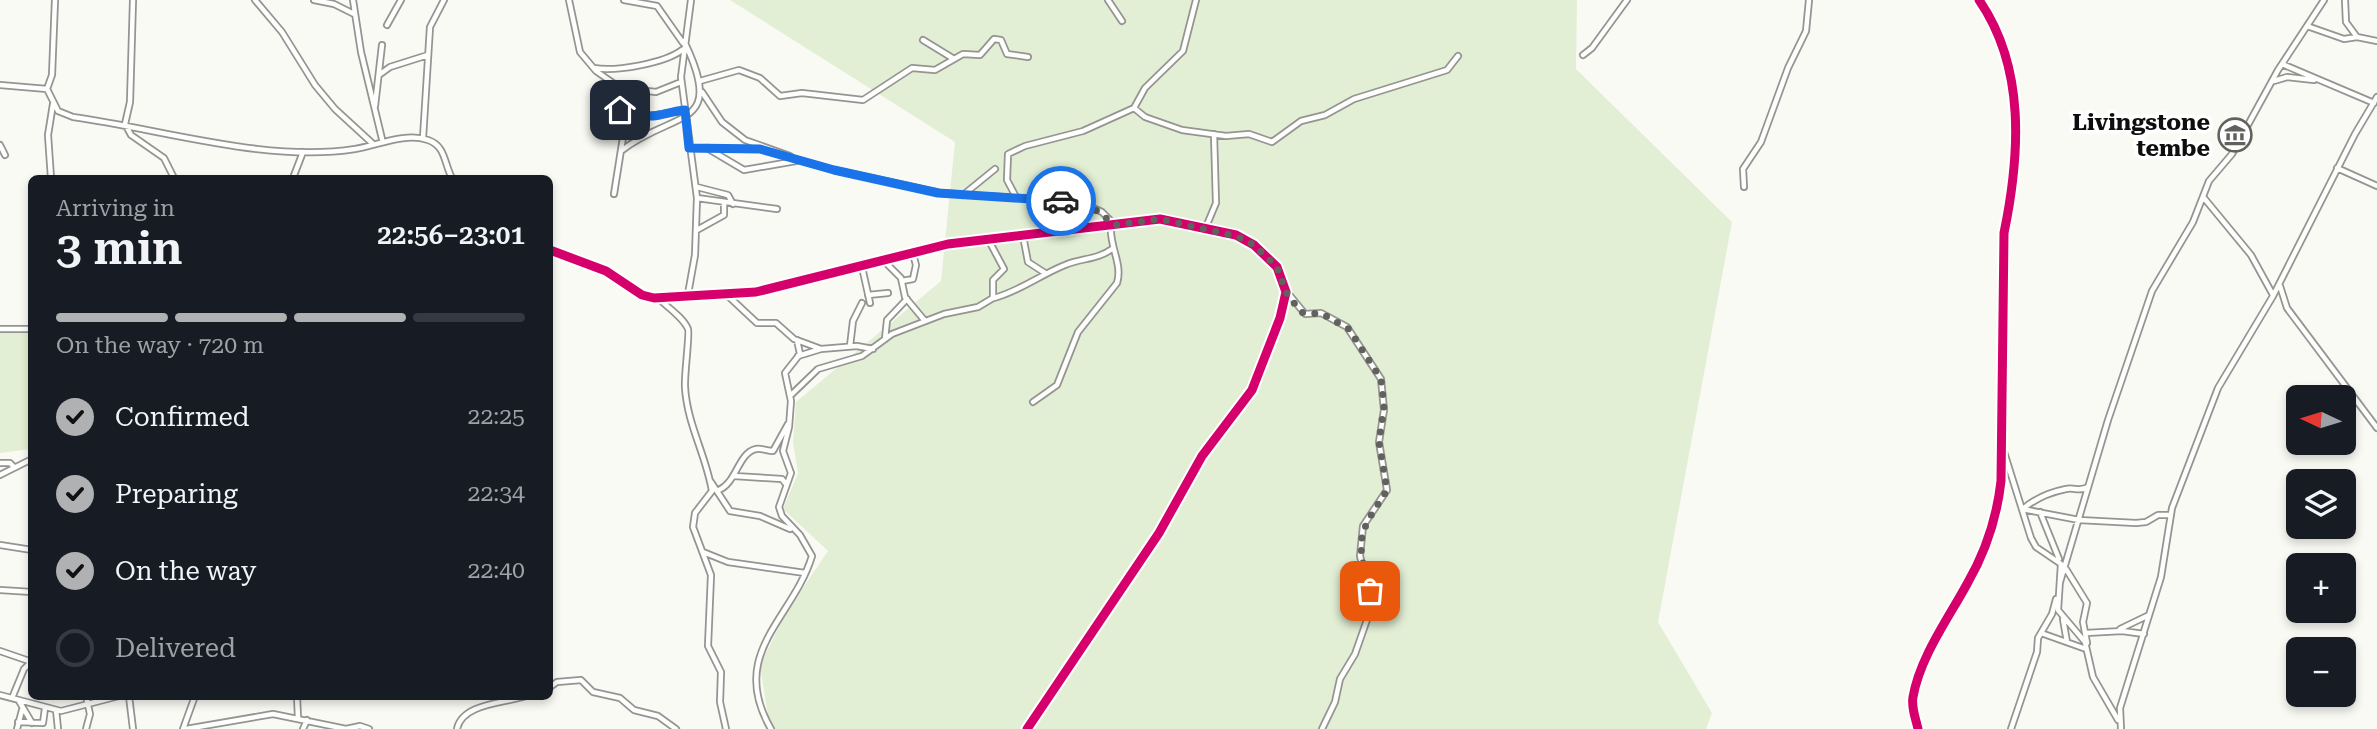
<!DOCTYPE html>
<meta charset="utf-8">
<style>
body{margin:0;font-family:"Roboto Serif",serif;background:#242831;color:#f1f3f6;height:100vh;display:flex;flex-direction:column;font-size:26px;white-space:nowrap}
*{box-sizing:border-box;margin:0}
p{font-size:23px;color:#9ea1a6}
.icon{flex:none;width:38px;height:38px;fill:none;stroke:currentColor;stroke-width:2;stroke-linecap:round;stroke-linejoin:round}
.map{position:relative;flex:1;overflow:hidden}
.sheet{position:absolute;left:28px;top:175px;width:525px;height:525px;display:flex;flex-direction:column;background:#171b24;border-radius:10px;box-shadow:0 4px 10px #0003}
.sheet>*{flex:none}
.needle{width:46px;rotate:274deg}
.fabs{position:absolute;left:2286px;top:385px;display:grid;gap:14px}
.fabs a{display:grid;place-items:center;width:70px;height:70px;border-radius:10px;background:#171b24;box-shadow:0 4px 10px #0003;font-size:35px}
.pin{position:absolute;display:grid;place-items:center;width:60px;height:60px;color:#fff;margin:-30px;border-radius:14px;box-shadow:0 4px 10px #0006}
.courier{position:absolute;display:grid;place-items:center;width:70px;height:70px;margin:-35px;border:5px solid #1a73e8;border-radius:50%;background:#fff;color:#222;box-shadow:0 2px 9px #0007}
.summary em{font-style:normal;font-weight:600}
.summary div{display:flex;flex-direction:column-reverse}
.summary{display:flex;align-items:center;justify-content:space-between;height:119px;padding:0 28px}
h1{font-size:46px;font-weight:600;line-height:52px}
.bar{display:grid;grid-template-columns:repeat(4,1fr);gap:10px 7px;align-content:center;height:84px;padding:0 28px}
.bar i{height:9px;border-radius:5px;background:#363941}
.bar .active{background:#b0b1b2}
.bar p{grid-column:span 4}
ol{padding:0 28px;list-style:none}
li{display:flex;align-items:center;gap:21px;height:77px}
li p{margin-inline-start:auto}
li .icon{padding:7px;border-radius:50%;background:#b0b1b2;color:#111;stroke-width:4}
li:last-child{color:#9ea1a6}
li i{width:38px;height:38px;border:4px solid #363941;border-radius:50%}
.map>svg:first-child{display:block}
</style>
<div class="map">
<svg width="2377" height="729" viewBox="0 0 2377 729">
<rect width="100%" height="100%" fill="#fafaf4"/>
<path fill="#e2efd5" d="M730,0h847l-1,69 156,153 -74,400 54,91 -6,16h-936l-10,-64 26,-52 42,-62 -45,-42 15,-36 -5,-30 3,-41 145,-121 14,-139z
M0,327l31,2v120l-31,4z"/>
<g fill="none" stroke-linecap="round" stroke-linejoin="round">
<defs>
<path id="minor" d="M133,0l-3,102 -5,22 6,11 33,23 10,20
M255,0l27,32 33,53 20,24 37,34
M314,0l20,4 20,10
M353,0l8,52 21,87
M569,0l11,52 16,19 27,19 16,24 7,3 39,-7
M624,0l33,6 26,37
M1108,0l14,21
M2345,0l1,22 11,15
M387,25l14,-25
M2307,26l37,13 13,-2 20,4
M923,40l31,19
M1583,55l9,-7 35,-48
M2282,64l92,39
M594,68c22,4 71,-5 88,-18
M379,75l11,-8 38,-12
M700,81l39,-11 21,8 20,18 22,-3 61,7 49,-32 23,2 28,-16 17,1 14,-16 7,1 6,14 21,3
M2274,81l13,-4 27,3
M0,85l47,4 11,22 15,6c88,12 194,46 282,32 21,-3 50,-17 73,-9 18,6 16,24 24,38
M622,88l34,4 25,-10
M47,89l5,-14 3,-75
M702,92l20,30 23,18 45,16
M375,106l7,-61
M1134,108l11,9 37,13 44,6 23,-2 23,8 29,-21 24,-6 29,-16 93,-29 11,-14
M423,138l7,-111 14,-27
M0,145l5,10
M689,148l71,1 74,21 107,23 139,9 22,10 13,13
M707,148l37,22 52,-9
M621,151c53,-42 106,-20 63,-110
M2337,168l40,18
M51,178l-3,-43 5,-31
M293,178l10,-26
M697,187l31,8 5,9
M1744,187l-1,-18 18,-27 27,-74 18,-37 3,-31
M614,194l10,-63 -4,-21 9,-12
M963,195l32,-26
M1016,197l-9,-17 1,-26 17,-8 58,-15 51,-23 11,-20 38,-37 13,-51
M697,198l80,11
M2204,198l47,57 22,40
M1206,227l10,-24 -2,-69
M697,230l27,-15v-12
M1023,236l5,26 17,11
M550,250l56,21 36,24 12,3 102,-6 192,-48 212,-25 76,16 18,10 23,22 9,25 -6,26 -28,72 -50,66 -43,77 -132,196
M884,261l17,17 4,19 20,24
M862,267l8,36
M902,281l11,-2 3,-14 -3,-11
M2280,286l7,22 90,120
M1287,292l18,22 16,-1 26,14 34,52 3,31 -5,32 8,48 -24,36 -3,30 10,39 -1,19 -14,40 -15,25 -5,23 -13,27
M688,294l7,-39 2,-57 -16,-121 10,-77
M727,295l30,28h19l18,16 27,10 36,-3 16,3
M868,295l20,-2
M658,298c9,9 25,19 30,31 2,4 -4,47 -3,58 2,37 21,68 27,104l-17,22 -2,14 18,48 -3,71 13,26 -1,30 6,27
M994,298c26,-7 46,-23 71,-33 16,-7 32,-5 47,-16
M0,329h32
M885,339l2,-19 20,-21
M850,346l3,-25 9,-18
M798,356l23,-7
M791,395l27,-26 44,-13 30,-22 52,-20 34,-7 15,-9v-18l11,-11 -16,-30
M1033,402l24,-17 21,-53 39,-49c6,-19 -8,-37 -6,-57
M2004,452l27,86 5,9 25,17 -3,46 27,32 8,35 25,43
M0,463h10l4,4
M0,475l32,-16
M734,476l48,3 4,5
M711,482l19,29 30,5 30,13
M719,490c18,-8 19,-37 37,-41 6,-1 11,2 17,2l15,-27
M2024,508c11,-9 27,-16 42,-19 8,-2 14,3 22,-2
M2022,509l57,11 57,3 10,-1 12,-7h13
M2040,512l19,47
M0,545l32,5
M703,552l25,10 77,11
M2066,569l21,34 -4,19 4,21
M2060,582l48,-162 44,-129 41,-69 16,-41 23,-27 46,-84 46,-70
M0,590l32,2
M2063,619l4,23
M2120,629l29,-14
M2041,633l45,16
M2086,633l36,-2 22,3
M0,651l32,11
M550,687l7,-5 24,-2 12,12 27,6 14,12 24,6 18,13
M0,695l61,16 58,-15
M129,696l4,33
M297,696l1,22
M12,698l12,-29 7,-7
M19,701l13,22
M56,710l2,19
M18,722l25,1 2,-15
M17,729l5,-19
M86,729l4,-15 -4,-18
M183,729l12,-33
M186,729l87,-15 73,15 14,-3 9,3
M303,729l4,-9
M457,729c5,-26 49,-26 69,-33
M771,729c-44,-76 22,-110 41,-173l-12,-21 -18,-19 -3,-9 12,-34 -8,-22 6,-24 2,-26 -6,-28 15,-19 -3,-14
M1918,729c-2,-10 -7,-21 -5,-32 7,-40 35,-78 54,-113 18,-31 30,-67 34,-103l3,-248c16,-78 22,-165 -25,-233
M2011,729l26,-77 1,-14 14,-24 4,-15
M2121,729l-1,-21 41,-131 11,-69 46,-120 55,-92 82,-162 22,-37"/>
</defs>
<use href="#minor" stroke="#949492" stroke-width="8"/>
<use href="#minor" stroke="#fefefd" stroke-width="4.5"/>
<defs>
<path id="cycleway" d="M550,250l56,21 36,24 12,3 102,-6 192,-48 212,-25 76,16 18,10 23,22 9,25 -6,26 -28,72 -50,66 -43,77 -132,196
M1918,729c-2,-10 -7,-21 -5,-32 7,-40 35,-78 54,-113 18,-31 30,-67 34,-103l3,-248c16,-78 22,-165 -25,-233"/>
</defs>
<use href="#cycleway" stroke="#fff" stroke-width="13"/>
<use href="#cycleway" stroke="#d6006c" stroke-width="9"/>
</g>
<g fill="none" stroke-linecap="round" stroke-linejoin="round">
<path stroke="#61615e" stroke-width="7" stroke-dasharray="0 12.6" d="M1061,201l27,3 27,21 45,-6 76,17 18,9 23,22 9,25 14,19 5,3 16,-1 28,16 32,50 3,27 -5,36 8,48c-29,45 -32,47 -17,101"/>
<path stroke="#1a73e8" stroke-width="9" d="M620,110l9,-12c17,29 27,15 56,12l4,38 71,1 74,21 104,23 123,8"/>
</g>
<defs>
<symbol id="museum-ring" viewBox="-11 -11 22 22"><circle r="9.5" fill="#fff" stroke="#61615e" stroke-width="1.5"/><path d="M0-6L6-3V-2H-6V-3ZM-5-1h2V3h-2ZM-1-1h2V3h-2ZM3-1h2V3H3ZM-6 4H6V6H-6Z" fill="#61615e"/></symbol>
</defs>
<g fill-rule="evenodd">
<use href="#museum-ring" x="2216" y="116" width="38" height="38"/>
</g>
<g text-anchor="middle" stroke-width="7" stroke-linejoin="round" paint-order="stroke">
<g font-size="23" font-weight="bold" fill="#0e0e0e" stroke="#fff" text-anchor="end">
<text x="2210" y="130">Livingstone<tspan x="2210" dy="26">tembe</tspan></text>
</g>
</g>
</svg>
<div class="fabs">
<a><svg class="needle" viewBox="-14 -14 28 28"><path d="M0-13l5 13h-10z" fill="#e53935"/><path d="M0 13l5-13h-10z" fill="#9ea1a6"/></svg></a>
<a><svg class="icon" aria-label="layers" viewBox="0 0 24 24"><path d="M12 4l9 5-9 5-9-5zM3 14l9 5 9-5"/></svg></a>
<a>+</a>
<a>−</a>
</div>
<div class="pin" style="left:1370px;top:591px;background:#ea580c"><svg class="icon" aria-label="bag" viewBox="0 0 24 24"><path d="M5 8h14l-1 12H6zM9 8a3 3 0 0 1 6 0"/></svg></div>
<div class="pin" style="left:620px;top:110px;background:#1f2937"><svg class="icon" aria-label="home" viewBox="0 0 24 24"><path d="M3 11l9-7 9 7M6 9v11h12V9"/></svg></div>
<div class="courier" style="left:1061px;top:201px"><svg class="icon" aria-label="car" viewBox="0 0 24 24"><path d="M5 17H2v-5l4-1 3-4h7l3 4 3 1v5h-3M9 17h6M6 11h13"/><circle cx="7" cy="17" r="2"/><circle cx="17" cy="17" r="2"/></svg></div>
<section class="sheet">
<div class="summary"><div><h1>3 min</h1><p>Arriving in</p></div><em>22:56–23:01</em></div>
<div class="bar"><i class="active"></i><i class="active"></i><i class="active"></i><i></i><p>On the way · 720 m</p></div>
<ol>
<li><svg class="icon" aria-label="check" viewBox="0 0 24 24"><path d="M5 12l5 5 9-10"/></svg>Confirmed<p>22:25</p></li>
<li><svg class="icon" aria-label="check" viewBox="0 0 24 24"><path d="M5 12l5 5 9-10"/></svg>Preparing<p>22:34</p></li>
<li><svg class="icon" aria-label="check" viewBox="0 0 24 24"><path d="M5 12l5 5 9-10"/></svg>On the way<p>22:40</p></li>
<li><i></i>Delivered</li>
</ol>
</section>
</div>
